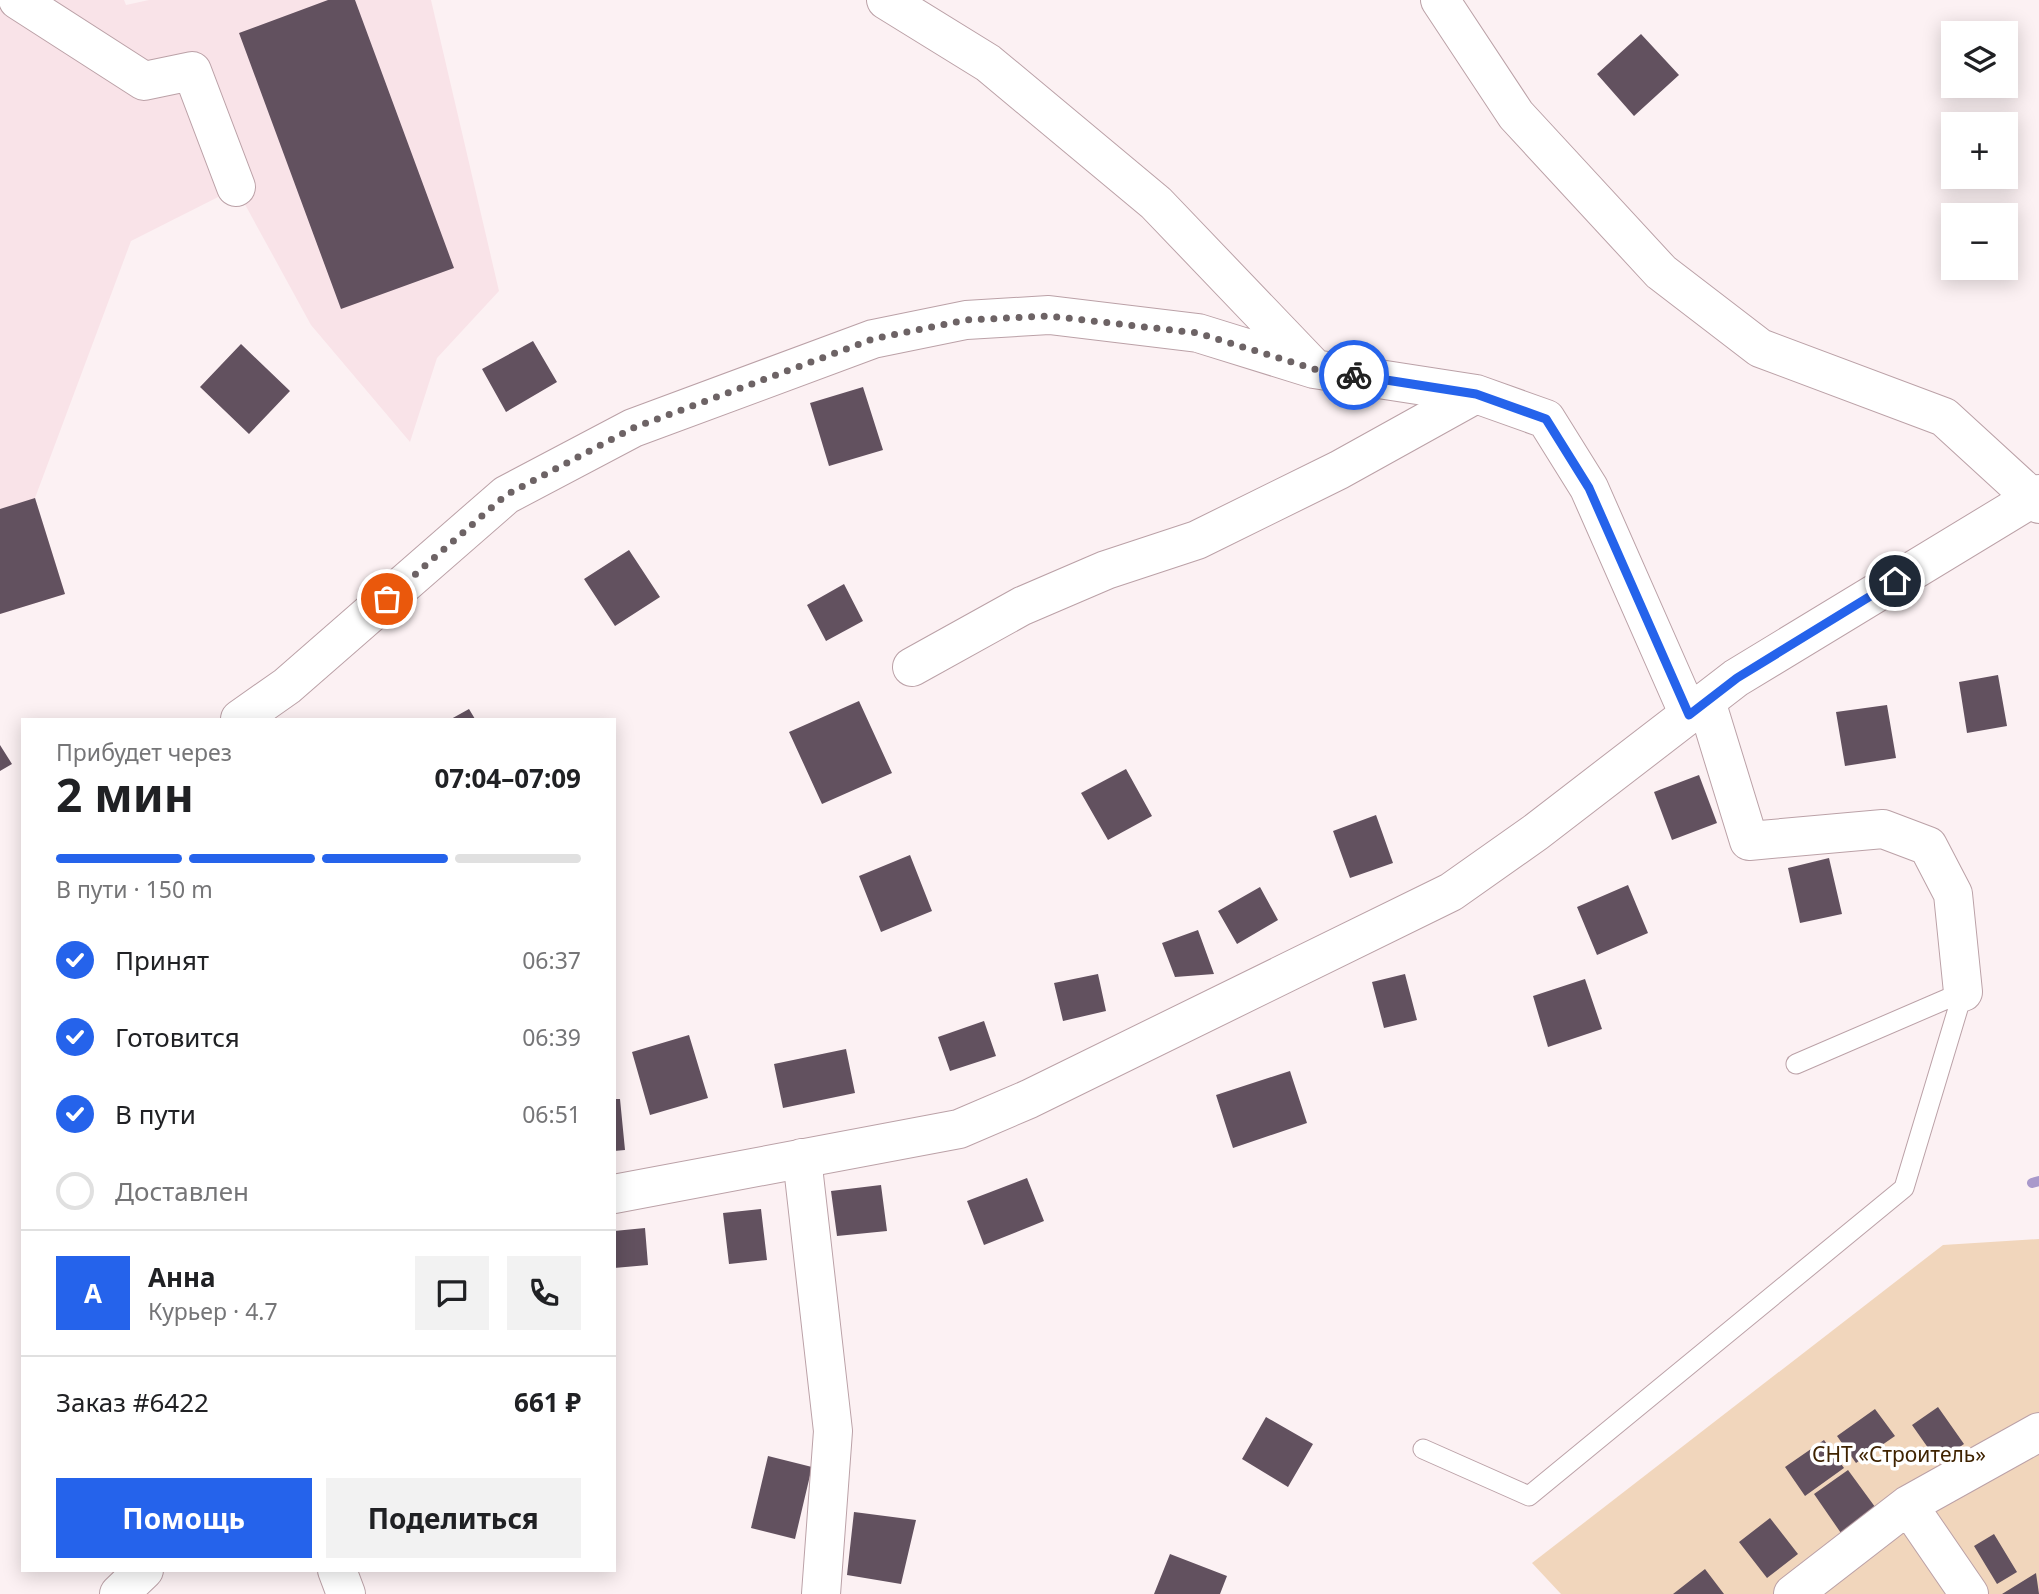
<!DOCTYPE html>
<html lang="ru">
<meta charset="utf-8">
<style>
body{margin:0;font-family:"Noto Sans",sans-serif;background:#f2f2f2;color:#202124;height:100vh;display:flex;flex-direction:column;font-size:26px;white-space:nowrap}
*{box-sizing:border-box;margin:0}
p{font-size:23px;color:#757577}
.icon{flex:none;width:38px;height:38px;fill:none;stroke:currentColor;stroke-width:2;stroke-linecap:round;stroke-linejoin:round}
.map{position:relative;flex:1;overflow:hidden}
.details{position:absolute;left:21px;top:718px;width:595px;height:854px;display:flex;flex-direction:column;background:#fff;border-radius:0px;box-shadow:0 4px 18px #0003}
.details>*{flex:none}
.controls{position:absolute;left:1941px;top:21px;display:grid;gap:14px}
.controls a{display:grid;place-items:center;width:77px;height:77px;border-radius:0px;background:#fff;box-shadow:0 4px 18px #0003;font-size:35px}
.pin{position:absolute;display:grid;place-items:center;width:60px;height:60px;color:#fff;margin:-30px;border:4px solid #fff;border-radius:50%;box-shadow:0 2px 7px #0007}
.courier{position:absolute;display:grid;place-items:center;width:70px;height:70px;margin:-35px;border:5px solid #2563eb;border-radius:50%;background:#fff;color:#222;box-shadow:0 2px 9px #0007}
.headline em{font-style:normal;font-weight:700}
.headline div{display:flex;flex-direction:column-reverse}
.headline{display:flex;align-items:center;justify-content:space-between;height:119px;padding:0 35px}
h1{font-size:46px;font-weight:700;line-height:52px}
.bar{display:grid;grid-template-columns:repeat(4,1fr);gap:10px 7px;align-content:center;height:84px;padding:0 35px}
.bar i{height:9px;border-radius:5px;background:#e0e0e0}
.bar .active{background:#2563eb}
.bar p{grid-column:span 4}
.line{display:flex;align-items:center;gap:18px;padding:0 35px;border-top:2px solid #e0e0e0}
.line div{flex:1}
.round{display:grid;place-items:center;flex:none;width:74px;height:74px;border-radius:0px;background:#f2f2f2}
ol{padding:0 35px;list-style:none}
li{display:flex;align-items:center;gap:21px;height:77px}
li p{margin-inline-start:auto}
li .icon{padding:7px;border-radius:50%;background:#2563eb;color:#fff;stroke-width:4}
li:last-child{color:#757577}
li i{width:38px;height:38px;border:4px solid #e0e0e0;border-radius:50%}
.action{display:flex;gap:14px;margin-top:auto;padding:14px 35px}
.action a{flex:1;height:80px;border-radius:0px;background:#2563eb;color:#fff;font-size:28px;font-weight:700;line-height:80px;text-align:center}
.action a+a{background:#f2f2f2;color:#202124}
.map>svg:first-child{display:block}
</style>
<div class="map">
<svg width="2039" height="1594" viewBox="0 0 2039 1594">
<rect width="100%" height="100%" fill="#fcf1f3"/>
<path fill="#f9e3e8" d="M0,0h124l2,5 23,-5h282l68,291 -62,67 -27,84 -99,-117 -75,-137 -105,53 -96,257 30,96 -65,20z"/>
<path fill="#f1d6bc" d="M2039,1239v355h-478l-29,-31 411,-318z"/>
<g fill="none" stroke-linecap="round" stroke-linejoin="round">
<path stroke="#a999cb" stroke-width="10" d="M2032,1183l7,-2"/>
</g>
<path fill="#62515f" d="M328,0h27l99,268 -113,41 -102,-276z
M1641,34l38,41 -45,41 -37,-42z
M533,341l24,41 -51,30 -24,-43z
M241,344l49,47 -41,43 -49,-47z
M863,387l20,63 -54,16 -19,-63z
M35,498l30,96 -65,20v-105z
M629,550l31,47 -45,29 -31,-47z
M844,584l19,37 -37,20 -19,-36z
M1998,675l9,51 -40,7 -8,-51z
M859,701l33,72 -70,31 -33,-72z
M1887,705l9,53 -51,8 -9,-54z
M469,709l6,10h-24z
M0,745l12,19 -12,7z
M1126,769l26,47 -44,24 -27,-47z
M1699,775l18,48 -45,17 -18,-48z
M1376,815l17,48 -43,15 -17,-47z
M910,855l22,56 -51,21 -22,-56z
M1829,858l13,56 -42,9 -12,-55z
M1628,885l20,48 -51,22 -20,-48z
M1260,887l18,33 -41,24 -19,-33z
M1198,930l16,44 -39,3 -13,-34z
M1098,974l8,37 -43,10 -9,-38z
M1405,974l12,46 -33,8 -12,-46z
M1585,979l17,50 -54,18 -15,-51z
M984,1021l12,35 -46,15 -12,-34z
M689,1035l19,63 -58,17 -18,-63z
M846,1049l9,44 -72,15 -9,-44z
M1290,1071l17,52 -74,25 -17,-53z
M614,1099h6l5,51 -11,1z
M1027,1178l17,43 -60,24 -17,-44z
M881,1185l6,46 -50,5 -6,-45z
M761,1209l6,51 -38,4 -6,-51z
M645,1228l3,37 -34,3v-37z
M1938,1407l26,37 -26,18 -26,-37z
M1875,1409l20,27 -39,27 -19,-27z
M1266,1417l47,27 -25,43 -46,-28z
M1824,1440l20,28 -39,28 -20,-29z
M768,1456l44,11 -17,72 -44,-11z
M1848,1470l30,41 -35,25 -29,-42z
M854,1512l62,8 -15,64 -54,-9z
M1770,1518l28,36 -31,24 -28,-36z
M1994,1534l23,38 -20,12 -23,-38z
M1170,1554l57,22 -7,18h-66z
M1705,1569l19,25h-51z
M2036,1573l3,21h-37z"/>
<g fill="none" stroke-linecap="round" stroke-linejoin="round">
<defs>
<path id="lane" d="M1796,1064l167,-72
M1423,1449l106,47 375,-308 59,-196"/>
<path id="street" d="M18,0l126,81 48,-10 44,116
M886,0l102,63 168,140 157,164
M1440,0l76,115 145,157 99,76 184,69 95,87
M912,667l110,-61 84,-36 91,-30 142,-70 137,-76
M1706,701l43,140 134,-12 45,17 25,48 10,98
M240,719l47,-33 219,-191 127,-67 240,-89 93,-19 83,-5 149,18 116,36 162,25 70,25 43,69 100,227
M802,1158l31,273 -12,163
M1908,1505l61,89
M337,1570l9,24
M1793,1594l115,-89 131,-73"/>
<path id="secondary" d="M614,1194l345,-65 70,-30 422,-207 85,-60 200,-154 303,-184
M119,1594l25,-24"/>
</defs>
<use href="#lane" stroke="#bba1a7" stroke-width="21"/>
<use href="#street" stroke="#bba1a7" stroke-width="40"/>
<use href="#secondary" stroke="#bba1a7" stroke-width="40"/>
<use href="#lane" stroke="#fff" stroke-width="19"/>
<use href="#street" stroke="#fff" stroke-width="38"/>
<use href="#secondary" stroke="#fff" stroke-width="38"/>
</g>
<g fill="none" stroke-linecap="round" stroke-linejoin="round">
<path stroke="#6d6365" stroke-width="7" stroke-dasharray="0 12.6" d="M387,599l119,-104 127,-67 240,-89 93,-19 83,-4 149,17 116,36 40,6"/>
<path stroke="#2563eb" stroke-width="9" d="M1354,375l122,19 70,25 43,69 100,227 48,-37 158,-97"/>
</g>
<g text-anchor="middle" stroke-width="7" stroke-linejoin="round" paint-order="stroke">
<g font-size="21" fill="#3f2301" stroke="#fff">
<text x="1899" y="1462">СНТ «Строитель»</text>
</g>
</g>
</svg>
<div class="controls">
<a><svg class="icon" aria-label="layers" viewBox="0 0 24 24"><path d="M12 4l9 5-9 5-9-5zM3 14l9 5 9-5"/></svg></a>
<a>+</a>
<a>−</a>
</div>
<div class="pin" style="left:387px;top:599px;background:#ea580c"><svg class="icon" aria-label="bag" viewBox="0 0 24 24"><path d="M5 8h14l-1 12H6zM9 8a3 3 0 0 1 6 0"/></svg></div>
<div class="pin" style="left:1895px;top:581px;background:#1f2937"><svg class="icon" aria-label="home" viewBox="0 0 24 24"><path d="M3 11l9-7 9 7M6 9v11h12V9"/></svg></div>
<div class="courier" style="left:1354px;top:375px"><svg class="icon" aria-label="bike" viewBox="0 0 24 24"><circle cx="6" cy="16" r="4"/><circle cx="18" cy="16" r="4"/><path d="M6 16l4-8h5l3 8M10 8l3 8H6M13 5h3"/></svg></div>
<section class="details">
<div class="headline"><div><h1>2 мин</h1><p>Прибудет через</p></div><em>07:04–07:09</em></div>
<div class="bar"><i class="active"></i><i class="active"></i><i class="active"></i><i></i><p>В пути · 150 m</p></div>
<ol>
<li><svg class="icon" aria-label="check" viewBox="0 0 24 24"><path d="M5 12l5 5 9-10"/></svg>Принят<p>06:37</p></li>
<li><svg class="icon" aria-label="check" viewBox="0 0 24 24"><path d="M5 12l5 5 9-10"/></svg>Готовится<p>06:39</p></li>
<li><svg class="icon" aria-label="check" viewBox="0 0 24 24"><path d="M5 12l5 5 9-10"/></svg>В пути<p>06:51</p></li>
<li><i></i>Доставлен</li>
</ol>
<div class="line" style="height:126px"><b class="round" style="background:#2563eb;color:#fff">А</b><div><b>Анна</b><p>Курьер · 4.7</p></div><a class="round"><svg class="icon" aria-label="chat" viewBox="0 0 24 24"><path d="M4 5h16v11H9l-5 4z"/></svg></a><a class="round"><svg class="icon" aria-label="phone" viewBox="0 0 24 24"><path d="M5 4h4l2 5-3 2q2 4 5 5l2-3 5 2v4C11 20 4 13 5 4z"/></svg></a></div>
<div class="line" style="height:91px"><div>Заказ #6422</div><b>661 ₽</b></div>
<div class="action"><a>Помощь</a><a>Поделиться</a></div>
</section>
</div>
